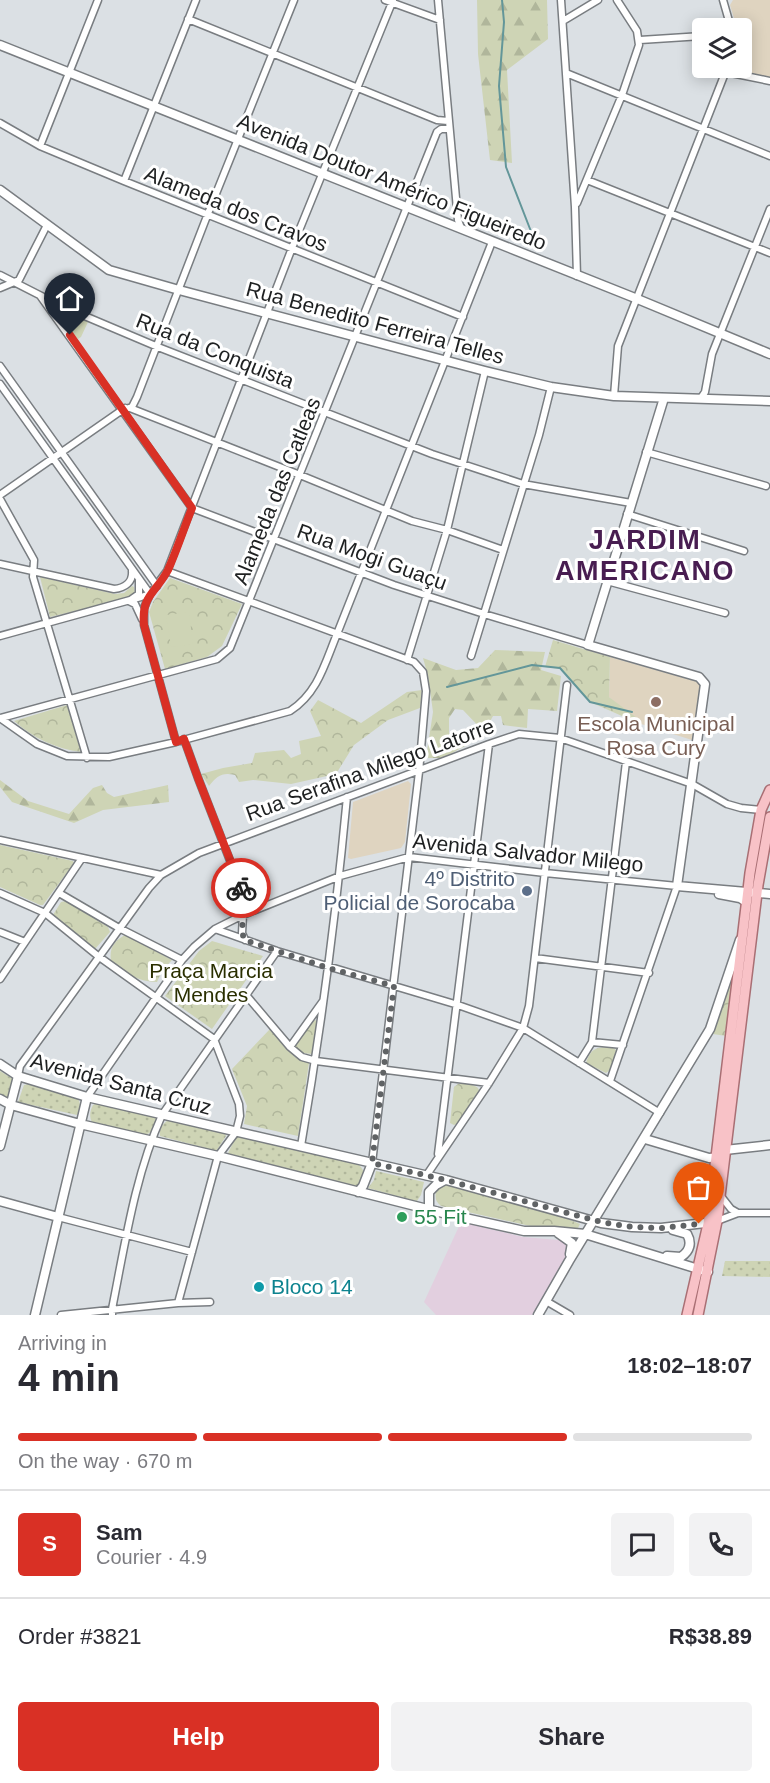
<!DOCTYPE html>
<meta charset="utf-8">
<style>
body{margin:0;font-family:Arial,sans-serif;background:#f2f2f3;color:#2b2b33;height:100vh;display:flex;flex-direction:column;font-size:22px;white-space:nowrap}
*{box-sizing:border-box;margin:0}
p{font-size:20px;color:#7c7c81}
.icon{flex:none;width:33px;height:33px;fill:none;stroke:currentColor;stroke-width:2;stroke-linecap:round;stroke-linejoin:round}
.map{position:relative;height:1315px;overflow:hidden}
.panel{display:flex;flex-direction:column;background:#fff;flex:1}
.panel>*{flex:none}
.tools{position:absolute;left:692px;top:18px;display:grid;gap:12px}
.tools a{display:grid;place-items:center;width:60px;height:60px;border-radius:6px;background:#fff;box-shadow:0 3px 15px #0003;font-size:30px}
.pin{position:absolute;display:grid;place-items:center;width:51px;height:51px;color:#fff;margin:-62px -26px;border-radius:50% 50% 50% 0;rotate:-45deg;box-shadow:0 0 6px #0007}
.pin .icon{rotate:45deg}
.courier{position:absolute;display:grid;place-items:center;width:60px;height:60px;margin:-30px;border:4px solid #d93025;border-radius:50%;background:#fff;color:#222;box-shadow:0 2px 8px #0007}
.head em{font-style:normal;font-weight:800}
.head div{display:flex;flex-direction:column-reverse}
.head{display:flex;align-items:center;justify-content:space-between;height:102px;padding:0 18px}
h1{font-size:39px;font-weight:800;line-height:45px}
.bar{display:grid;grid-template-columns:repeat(4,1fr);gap:9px 6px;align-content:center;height:72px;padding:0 18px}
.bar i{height:8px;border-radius:4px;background:#e1e1e2}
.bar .current{background:#d93025}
.bar p{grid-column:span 4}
.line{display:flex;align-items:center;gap:15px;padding:0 18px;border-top:2px solid #e1e1e2}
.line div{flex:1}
.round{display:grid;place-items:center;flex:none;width:63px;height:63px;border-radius:6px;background:#f2f2f3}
.primary-button{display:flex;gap:12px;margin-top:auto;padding:12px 18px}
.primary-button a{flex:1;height:69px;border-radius:6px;background:#d93025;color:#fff;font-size:24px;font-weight:800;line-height:69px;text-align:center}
.primary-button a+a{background:#f2f2f3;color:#2b2b33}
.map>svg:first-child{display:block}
</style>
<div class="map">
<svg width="770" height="1315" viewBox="0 0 770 1315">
<defs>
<pattern id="grass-dots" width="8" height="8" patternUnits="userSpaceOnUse" patternTransform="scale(1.5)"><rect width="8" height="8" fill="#ced4b5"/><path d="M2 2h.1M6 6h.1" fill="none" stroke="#b0b69b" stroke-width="1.8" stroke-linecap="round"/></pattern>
<pattern id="forest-firs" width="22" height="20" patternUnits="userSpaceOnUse" patternTransform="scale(1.5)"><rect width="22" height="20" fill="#ced4b5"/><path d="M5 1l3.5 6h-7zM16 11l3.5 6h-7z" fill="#b0b69b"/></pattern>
<pattern id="park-crowns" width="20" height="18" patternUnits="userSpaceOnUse" patternTransform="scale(1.5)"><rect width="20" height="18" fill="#ced4b5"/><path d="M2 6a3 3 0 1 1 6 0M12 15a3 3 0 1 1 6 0" fill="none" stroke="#b0b69b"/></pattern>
</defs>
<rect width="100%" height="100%" fill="#dbe0e4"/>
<path fill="#e2cfdf" d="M461,1222l62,15 36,3 9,5v9l-36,61h-96l-12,-13z"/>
<path fill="#dfd4c0" d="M733,0h37v77l-37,-8 -1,-1h9v-40h-4l-7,-23z
M610,657l88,25 2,5 -8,53 -54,-17 -29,-26z
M408,781l3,3 -6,58 -4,6 -50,11 -3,-1 5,-56z"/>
<path fill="url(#grass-dots)" d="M0,1071l13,8 -3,15 -4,4 -6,-3z
M29,1084l47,13c6,5 4,11 1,18l-59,-13 6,-17z
M99,1102l56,14c3,8 -2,17 -10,19l-53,-12c-3,-7 -2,-12 1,-18z
M170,1119l54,12 2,5 -9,14h-4l-53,-14c-1,-8 3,-13 10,-17z
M240,1136l118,28c10,9 7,18 -3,24l-128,-33 9,-18z
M376,1171l48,11 -3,13 -4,6 -6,-1 -43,-12 6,-8z
M725,1261h45v16l-48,-1z"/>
<path fill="url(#forest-firs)" d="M477,0h70l1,39 -41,31 5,93 -22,-3 -12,-106z
M495,650l50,2 -4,18 20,6 -4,35 -29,-2 -1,19 -24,-3 -2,-9h-8l-9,16 -21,-22 -8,-1 -6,9v15l16,13 -22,12h-17l7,-46 -5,-36 -5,-18 33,12 22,-2z
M0,780l28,21 41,13 24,-26 9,-3 5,8 7,4 54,-12 1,17 -66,8 -29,13 -62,-21 -12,-15z"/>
<path fill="url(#park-crowns)" d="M67,313l21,9 -7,15 -3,2 -16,-19 -1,-4z
M40,577l75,17 9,-1 8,-7 2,1 1,7 -3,3 -82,20z
M170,578l72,26 -20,42 -15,11 -42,12 -16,-57 4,-10z
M553,640l57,17 -1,40 28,21 1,5 -48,-21 -30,-33 -15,-2z
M422,690l-2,18 -32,12 -34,25 -18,29 -45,10 -38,-4 -14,2 -4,-7c-13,-3 -18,1 -26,11l-8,-12 22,-6 29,-5 3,-10 29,-3 7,8 10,-4 -2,-13 22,-5 -11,-25 8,-11 43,23 46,-31z
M67,705l14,47c-25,-3 -48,-14 -67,-31z
M0,845l73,16 1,2 -31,42h-3l-40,-18z
M66,901l42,26 2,5 -15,17 -42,-34 8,-13z
M125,935l47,25 -10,11 -5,11c-18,0 -33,-9 -46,-21 -2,-13 3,-20 14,-26z
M212,941l51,15 -51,73 -47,-33 34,-45z
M734,965l-8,71 -13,-2z
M316,1020l1,3 -3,28 -2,3 -10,-1 -8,-7 19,-25z
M270,1029l25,28 14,6 -11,73 -54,-12 3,-18 -15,-37z
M612,1047l4,3 -5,19 -5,4 -20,-10c5,-15 10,-16 26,-16z
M467,1083l10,4 3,4 -21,32 -5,2 -4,-2 4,-36 4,-3z
M445,1184l109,29 26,11 -3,6 -47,-4 -89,-20c-7,-5 -6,-11 -4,-18z"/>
<path fill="#ced4b5" d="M189,612l4,32 -22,3 -5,-32z"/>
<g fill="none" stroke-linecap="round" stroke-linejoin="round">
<path stroke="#639699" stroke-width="2" d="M502,0l2,22 -5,64 7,81 26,67
M447,687l85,-22 28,3 30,34 42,10"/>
<defs>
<path id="street" d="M385,0l55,20
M438,0l20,220 3,8
M561,0l14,207 2,69
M723,0l8,28
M188,19l249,101 11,1
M563,21l35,-21
M640,40l62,-4
M726,72l44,9
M566,73l204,83
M0,123l40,23 84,35 339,136
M40,146l58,-146
M587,180l183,73
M124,181l72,-181
M577,203l45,-108 17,-50 -2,-14 -20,-31
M0,275l61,31 97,41 274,107 91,30 108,19
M0,288l19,-8 28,-55
M41,297l151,211 202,77 90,29 104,31
M0,366l157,220
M0,384l150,210 -6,14v17l32,117
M614,396l4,-50 109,-278
M701,398l4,-6 7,-38 58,-145
M130,408l170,67 112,46 35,9 56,20
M122,410l10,-3 5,-10 70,-181 87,-216
M646,452l120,34
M0,495l125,-87
M0,499l34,61 -1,17 54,181
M627,514l117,37
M0,564l114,25c11,-1 19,-7 18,-18
M167,571l247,91 9,10 3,19 -7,81 -47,391
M139,580v14l-10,7 6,3 7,15
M607,581l118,32
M0,636l141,-39 9,-3 17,-23 125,-323 101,-248
M471,656l68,-221 12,-48
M407,660l40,-130 38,-159
M0,718l37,26 30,12 42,1 67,-15 114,-31c28,-18 35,-48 47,-77l155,-392
M1,718l216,-59 13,-11 207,-516 4,-3h8
M184,739l14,39 52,134
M0,840l161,35
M0,893l45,20 53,43 116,83 25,65 1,12 -4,16 -18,24 -40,147
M59,893l60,35 63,32
M243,915l-1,18 3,7
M215,929l62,22 181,54 65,23 137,85
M0,932l25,10
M535,958l114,15
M0,979l82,-121
M246,995l44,52 12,10 14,4 173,22
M592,1042l31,3
M290,1047l33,-46
M579,1063l13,-21 34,-280
M18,1076l2,-10 129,-178 12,-13 38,-22 290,-109 30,-10 41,4 132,46 35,20 14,4 20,2
M87,1097l95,-137 12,-13 21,-18 28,-14 97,-39 69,-19 136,16 132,13 -67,195
M301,1146c20,-116 35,-232 46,-349
M438,1154l51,-410
M426,1176l63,-93 34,-55 6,-22 38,-321
M720,1195l11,14 7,4
M58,1217l134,35
M717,1221l21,-8h32
M546,1301l24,14
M61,1315l117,-12 32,-1
M112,1315v-6c13,-65 23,-134 50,-194l115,-164"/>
<path id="secondary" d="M0,45l635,253 135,56
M0,190l109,80 70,20 306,81 66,16 63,9 156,5
M664,398l-76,247 111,32 6,7 -28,202
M677,886l93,8
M719,894l21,4 6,4
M0,1064l18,12 69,21 359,83 155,43 31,4 29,1 53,-6
M0,1099l11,6 69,19 138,32 229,58 77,17h30l31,3 123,38
M645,1139l64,19 13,-1
M0,1146l18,-70
M725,1150l45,-5
M358,1192l5,-6 9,-23
M0,1201l58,16
M429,1210v-18l7,-7 9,-5
M558,1233l14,10 -2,11
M667,1256l14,1c9,-6 11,-14 6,-23l-14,-4
M35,1315l52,-218
M538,1315l31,-54 141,-232 30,-89"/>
<path id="primary" d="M687,1315l21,-91 42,-351 11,-63 9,-20
M698,1315l19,-94 41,-336 12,-68"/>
</defs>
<use href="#street" stroke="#797d81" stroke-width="9"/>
<use href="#secondary" stroke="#797d81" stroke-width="11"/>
<use href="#primary" stroke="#a96f74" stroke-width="12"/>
<use href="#street" stroke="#fff" stroke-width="6"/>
<use href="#secondary" stroke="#fff" stroke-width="8"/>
<use href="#primary" stroke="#f8c2c7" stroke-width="9"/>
</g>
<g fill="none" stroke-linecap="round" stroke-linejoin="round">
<path stroke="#606365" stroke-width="6" stroke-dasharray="0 10.8" d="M241,888l9,24 -7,3 -1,18 3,7 83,28 66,18 -22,177 74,17 155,42 31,5 29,1 38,-4"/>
<path stroke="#d93025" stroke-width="8" d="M70,335l122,173c-8,20 -15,42 -24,62 -12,23 -27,25 -24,55l32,117 8,-3 14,39 43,110"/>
</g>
<circle fill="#8d6e63" stroke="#fff" stroke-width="2" cx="656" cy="702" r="6"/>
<circle fill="#5c6f8a" stroke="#fff" stroke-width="2" cx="527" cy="891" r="6"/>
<circle fill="#2e9e5b" stroke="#fff" stroke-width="2" cx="402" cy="1217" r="6"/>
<circle fill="#0f9aa8" stroke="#fff" stroke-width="2" cx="259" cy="1287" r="6"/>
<g text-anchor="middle" stroke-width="6" stroke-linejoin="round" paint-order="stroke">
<g font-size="21" fill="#1e2021" stroke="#fff">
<text transform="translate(392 182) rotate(22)" y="7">Avenida Doutor Américo Figueiredo</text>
<text transform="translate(236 209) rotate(22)" y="7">Alameda dos Cravos</text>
<text transform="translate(375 323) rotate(15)" y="7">Rua Benedito Ferreira Telles</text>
<text transform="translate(215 351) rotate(22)" y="7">Rua da Conquista</text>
<text transform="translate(277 491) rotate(-68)" y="7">Alameda das Catleas</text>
<text transform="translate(372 557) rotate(20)" y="7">Rua Mogi Guaçu</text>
<text transform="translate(370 770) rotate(-20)" y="7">Rua Serafina Milego Latorre</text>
<text transform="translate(528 853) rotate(6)" y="7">Avenida Salvador Milego</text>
<text transform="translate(121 1084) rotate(15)" y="7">Avenida Santa Cruz</text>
</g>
<g font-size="21" fill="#785e54" stroke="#fff">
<text x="656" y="731">Escola Municipal<tspan x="656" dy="24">Rosa Cury</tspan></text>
</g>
<g font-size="21" fill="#4e5e75" stroke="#fff" text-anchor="end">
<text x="515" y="886">4º Distrito<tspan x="515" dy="24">Policial de Sorocaba</tspan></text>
</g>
<g font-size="21" fill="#2a2f00" stroke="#fff">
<text x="211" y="978">Praça Marcia<tspan x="211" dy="24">Mendes</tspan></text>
</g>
<g font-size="21" fill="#27864d" stroke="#fff" text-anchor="start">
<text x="414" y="1224">55 Fit</text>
</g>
<g font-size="21" fill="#0d838f" stroke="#fff" text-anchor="start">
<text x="271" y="1294">Bloco 14</text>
</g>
<g font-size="27" font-weight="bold" letter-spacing="1.5" fill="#481d51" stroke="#fff">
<text x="645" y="549">JARDIM<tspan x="645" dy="31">AMERICANO</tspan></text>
</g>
</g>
</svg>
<div class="tools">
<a><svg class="icon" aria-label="layers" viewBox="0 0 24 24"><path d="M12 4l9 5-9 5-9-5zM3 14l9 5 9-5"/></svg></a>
</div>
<div class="pin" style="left:699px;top:1224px;background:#ea580c"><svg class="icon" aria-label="bag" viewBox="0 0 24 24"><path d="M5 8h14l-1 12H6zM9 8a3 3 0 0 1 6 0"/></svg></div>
<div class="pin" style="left:70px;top:335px;background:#1f2937"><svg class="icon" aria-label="home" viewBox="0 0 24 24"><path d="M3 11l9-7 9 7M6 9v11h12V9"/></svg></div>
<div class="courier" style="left:241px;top:888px"><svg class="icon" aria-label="bike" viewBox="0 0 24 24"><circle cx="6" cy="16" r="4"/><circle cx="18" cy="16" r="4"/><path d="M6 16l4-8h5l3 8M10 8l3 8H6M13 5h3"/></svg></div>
</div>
<section class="panel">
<div class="head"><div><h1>4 min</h1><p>Arriving in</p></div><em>18:02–18:07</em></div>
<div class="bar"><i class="current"></i><i class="current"></i><i class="current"></i><i></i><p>On the way · 670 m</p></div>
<div class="line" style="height:108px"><b class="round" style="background:#d93025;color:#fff">S</b><div><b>Sam</b><p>Courier · 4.9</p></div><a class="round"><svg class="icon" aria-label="chat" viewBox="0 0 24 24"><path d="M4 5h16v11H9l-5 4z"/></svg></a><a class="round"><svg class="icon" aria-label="phone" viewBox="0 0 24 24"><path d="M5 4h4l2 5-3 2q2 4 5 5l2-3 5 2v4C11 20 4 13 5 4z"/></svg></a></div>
<div class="line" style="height:78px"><div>Order #3821</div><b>R$38.89</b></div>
<div class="primary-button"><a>Help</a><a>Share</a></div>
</section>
